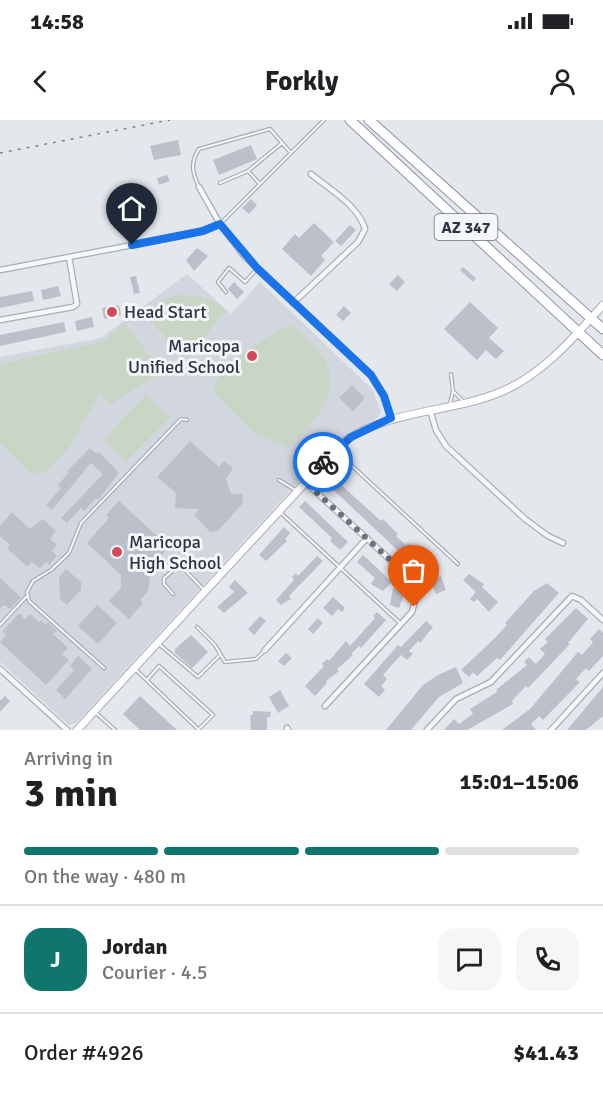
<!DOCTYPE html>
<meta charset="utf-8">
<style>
body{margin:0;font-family:Signika,sans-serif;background:#f6f6f6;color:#202124;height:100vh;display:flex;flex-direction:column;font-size:22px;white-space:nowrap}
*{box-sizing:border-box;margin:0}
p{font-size:20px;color:#757577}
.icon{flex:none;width:33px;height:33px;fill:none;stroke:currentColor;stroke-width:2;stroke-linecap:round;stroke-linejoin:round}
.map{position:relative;height:610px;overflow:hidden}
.sheet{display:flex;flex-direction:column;background:#fff;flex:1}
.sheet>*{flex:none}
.pin{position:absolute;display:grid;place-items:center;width:51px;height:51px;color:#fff;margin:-62px -26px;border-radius:50% 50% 50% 0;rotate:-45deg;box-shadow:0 0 6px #0007}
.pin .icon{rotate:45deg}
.courier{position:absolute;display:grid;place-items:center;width:60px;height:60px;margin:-30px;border:4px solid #1a73e8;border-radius:50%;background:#fff;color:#222;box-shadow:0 2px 8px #0007}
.overview em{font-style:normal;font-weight:800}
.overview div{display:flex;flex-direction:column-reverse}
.overview{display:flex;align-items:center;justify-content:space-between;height:102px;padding:0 24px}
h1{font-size:39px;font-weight:800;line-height:45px}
.bar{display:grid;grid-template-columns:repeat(4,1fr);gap:9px 6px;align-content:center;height:72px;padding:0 24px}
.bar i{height:8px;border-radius:4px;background:#e0e0e0}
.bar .on{background:#0f766e}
.bar p{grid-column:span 4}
.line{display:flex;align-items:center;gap:15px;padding:0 24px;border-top:2px solid #e0e0e0}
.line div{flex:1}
.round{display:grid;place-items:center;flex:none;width:63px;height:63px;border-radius:18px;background:#f6f6f6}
.status{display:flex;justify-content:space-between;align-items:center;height:42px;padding:0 30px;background:#fff;direction:ltr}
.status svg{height:16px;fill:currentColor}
header{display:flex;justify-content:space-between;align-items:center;height:78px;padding:0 24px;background:#fff;font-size:27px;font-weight:800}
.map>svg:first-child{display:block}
</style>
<div class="status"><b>14:58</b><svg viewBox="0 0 49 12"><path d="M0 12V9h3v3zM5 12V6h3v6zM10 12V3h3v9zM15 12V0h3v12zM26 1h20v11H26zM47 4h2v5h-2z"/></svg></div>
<header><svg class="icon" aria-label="back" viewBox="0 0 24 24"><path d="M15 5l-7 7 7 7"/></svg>Forkly<svg class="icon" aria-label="person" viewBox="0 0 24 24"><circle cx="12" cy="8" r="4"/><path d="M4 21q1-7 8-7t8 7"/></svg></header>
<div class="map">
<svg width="603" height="610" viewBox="0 0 603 610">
<rect width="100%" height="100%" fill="#e4e7ec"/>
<path fill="#d2d6de" d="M187,154l44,40 29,-32 112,107 9,23 -4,6 -43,25 -258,280 -7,2 -69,-63v-305l101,-19z"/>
<path fill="#c9d6c5" d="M178,175c20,0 32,2 48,15l-38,47 -5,-1 -39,-41 17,-15z
M124,203l36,45 -1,6 -49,31 -10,-12 -30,53 -25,27h-14l-31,-31v-78l102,-22z
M291,204c12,11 28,23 35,39 15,34 -16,63 -38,85l-35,-16 -40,-40c3,-28 55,-55 78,-68z
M146,275l25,22 -45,45 -23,-22z"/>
<path fill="#bbc0ca" d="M178,20l3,15 -27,5 -4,-14z
M251,25l6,14 -38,16 -6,-15z
M167,55l3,6 -11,4 -2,-7z
M251,79l6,6 -8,9 -7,-6z
M314,103l20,19 -13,14 4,4 -14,16 -29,-27 13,-15 4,4z
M350,105l6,5 -15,16 -6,-5z
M197,128l11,8 -14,15 -8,-11z
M463,147l13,11 -3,4 -13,-12z
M398,155l7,7 -8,9 -8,-7z
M136,156l4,17 -6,1 -4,-17z
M234,162l10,10 -7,7 -9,-10z
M58,166l3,10 -18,4 -2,-10z
M32,171l2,10 -34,7v-11z
M470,182l28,26 -9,10 15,13 -8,8 -10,-9 -9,10 -33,-31z
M119,185l2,10 -17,4 -2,-11z
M344,186l7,7 -8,8 -7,-6z
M92,197l2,10 -17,4 -2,-10z
M64,202l2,10 -66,14v-11z
M352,265l13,13 -12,13 -14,-13z
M190,321l29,26 5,-6 9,7 -7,11 5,15h12l-1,10 -24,27 -8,1 -16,-17 5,-6 -24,-1 1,-15 -19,-16z
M90,328l7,6 2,-2 20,21 -21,27 -2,-2 -12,13 -3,-3 -14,15 -6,-5 42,-44 -12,-11 -39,47 -6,-5 15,-17 -3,-3 11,-13 -2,-1z
M328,353l53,48 2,-2 15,15 -2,2 10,9 2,-2 6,5 -2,2 20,16 2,4 -7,8 -105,-99z
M119,381l50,46 -23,26 4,4 -2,14 -8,9 3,3 -14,16 -20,-18 12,-13v-13l-34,-32 22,-25 -3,-3z
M305,381l43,41 -8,8 -10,-9 2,-3 -33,-31z
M12,392l18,17 13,-10 13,12 -6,8 7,6 -5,6 5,5 -8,9 -3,-3 -6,6 -8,-6 -5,5 -20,-19 3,-3 -10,-9v-10z
M284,407l6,6 -5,6 2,2 -21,20 -7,-6z
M363,435l29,27 -9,9 -12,-7 4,-6 -18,-16z
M317,436l6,5 -34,35 2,3 -10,6 -5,-5 18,-20 -2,-3 4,-4 2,3z
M66,449l15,13v8l-14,15 -7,-6 -1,-22z
M469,454l15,10 -2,3 16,15 -9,10 -12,-13 -3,3 -4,-3 6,-7 -13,-12z
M441,456l5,14 -10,4 -6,-13z
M0,458l21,19 -11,12 -6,-4 -4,4z
M235,460l13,13 -24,20 -7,-6 17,-15 -5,-5z
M547,463l12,10 -59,67 -3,-2 -20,18 -4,-4 -4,5 -8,-7 34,-32 12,-13 -2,-2 29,-32z
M393,468l12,4 -6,16 -9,-3z
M333,477l12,11 -3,4 -4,-3 -6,7 -9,-8z
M97,485l20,18 -19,21 -20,-18z
M576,488l12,11 -20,24 2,1 -42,44 -2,-2 -14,15 1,3 -46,26h-23l10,-11 5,5 14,-10 -3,-5 27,-17 -1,-2 31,-25 -3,-3 5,-5 7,7 9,-10 -5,-5 8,-7 -3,-3z
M377,492l9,8 -25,28 -2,-2 -8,8 2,1 -16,14 2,2 -13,10 1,2 -12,13 -10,-10 19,-20 -2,-2 5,-5 2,2 17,-20 4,5 25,-28 -2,-2z
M19,493l6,6 5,-5 9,8 2,-2 5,5 2,-3 9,9 -4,3 15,14 -6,6 7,6 -23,25 -46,-43 6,-7 -4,-3z
M260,496l6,5 -12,14 -6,-6z
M318,498l5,5 -10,11 -5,-5z
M426,501l7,6 -13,16 -2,-2 -9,10 4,3 -6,6 -6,-5 -18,20 4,4 -6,7 4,4 -6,7 -15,-13 34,-39 3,2z
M599,509l4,4v23l-14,15 -3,-3 -10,11 4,3 -37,38 -4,-4 -8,8 5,6h-34l28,-21 48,-57 4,3 11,-13 -3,-3z
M191,515l17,17 -16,16 -17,-15v-4z
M286,533l6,5 -8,8 -6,-5z
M78,536l14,13 -27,30 -9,-9 18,-20 -4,-4z
M456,547l7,16 -24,14 -28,33h-25l37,-45 15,-10z
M603,567v29l-17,14h-19z
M280,570l9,16 -11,7 -9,-16z
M5,576l5,5 -10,11v-11z
M140,576l37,34h-37l-17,-16z
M253,591l18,1 -1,5h-3v13h-16l-1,-15h3z"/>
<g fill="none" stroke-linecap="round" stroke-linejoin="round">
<defs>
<path id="lane" d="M248,51l12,13
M220,63l28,-12 34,-28
M199,67c-7,-15 -9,-24 0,-38l71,-20 21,24
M220,104l104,-104
M226,172l-8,-10 11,-14 16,14 12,-13
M453,271l11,11
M450,284l3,-13 -2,-17
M337,332l121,112
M279,360l18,11
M281,393l119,110
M173,474l-9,-10v-6l11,-9 10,1 19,20
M0,505l27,-29
M197,507l18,18 10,17 31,-3 9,-9
M160,525l38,32 22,-22
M104,548l-75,-67 -2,-9 6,-11 18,-11 18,-17 12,-30 100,-104 6,1
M136,550l63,60
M147,560l12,-14 54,49 -13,13
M95,592l20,18"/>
<path id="street" d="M199,67l21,37 24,32 127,119 13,21 7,22
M0,150l191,-36 29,-10
M293,183l65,-61 7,-13c-7,-24 -36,-40 -54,-55
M0,200l73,-13 4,-3 -8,-47
M430,290l6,20 10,16 79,73 23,17 15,7
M305,362l104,95 8,16 -5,19 -87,94
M265,530l102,-112
M0,549l67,61
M287,608l1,2
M427,610l29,-31 35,-17 81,-86 9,4 22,20
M551,610l52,-57"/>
<path id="secondary" d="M77,610l265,-287c48,-35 108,-29 161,-52 40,-17 71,-54 100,-86"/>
<path id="highway" d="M350,0l253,235
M369,0l234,209"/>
</defs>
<use href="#lane" stroke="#a9aeb7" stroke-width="4.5"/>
<use href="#street" stroke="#a9aeb7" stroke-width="7"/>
<use href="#secondary" stroke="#a9aeb7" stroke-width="9"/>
<use href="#highway" stroke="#8b94a3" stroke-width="11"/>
<use href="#lane" stroke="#f7f8fa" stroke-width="2"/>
<use href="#street" stroke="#f7f8fa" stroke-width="4.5"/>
<use href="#secondary" stroke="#fff" stroke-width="7"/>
<use href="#highway" stroke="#fff" stroke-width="9"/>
<path stroke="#7d8696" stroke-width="1.5" stroke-dasharray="3 6" stroke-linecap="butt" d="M0,33l170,-33"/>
</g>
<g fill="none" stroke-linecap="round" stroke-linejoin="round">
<path stroke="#6c737f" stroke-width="6" stroke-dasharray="0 10.8" d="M323,342l-18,20 104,95 8,16 -3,14"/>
<path stroke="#1a73e8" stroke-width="8" d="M132,125l71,-14 17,-7 37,44 114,107 13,21 7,22 -40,19 -28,25"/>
</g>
<g fill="#d1495b" stroke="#f4f6f9" stroke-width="2">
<circle cx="112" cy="192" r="6"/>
<circle cx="252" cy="236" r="6"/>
<circle cx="117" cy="432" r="6"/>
</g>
<g text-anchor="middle" stroke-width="6" stroke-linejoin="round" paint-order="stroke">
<rect fill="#f4f6f9" stroke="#676e7b" stroke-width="1.5" x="434.5" y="94" width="63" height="26" rx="4.5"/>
<g font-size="16" font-weight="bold" fill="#2b3445">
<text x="466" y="113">AZ 347</text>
</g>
<g font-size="18" fill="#2b3445" stroke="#f4f6f9" text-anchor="start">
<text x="124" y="198">Head Start</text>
<text x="240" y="232" text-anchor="end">Maricopa<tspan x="240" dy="21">Unified School</tspan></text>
<text x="129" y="428">Maricopa<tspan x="129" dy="21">High School</tspan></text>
</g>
</g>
</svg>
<div class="pin" style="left:414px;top:487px;background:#ea580c"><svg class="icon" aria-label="bag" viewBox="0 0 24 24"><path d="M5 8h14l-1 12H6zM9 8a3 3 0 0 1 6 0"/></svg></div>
<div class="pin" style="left:132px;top:125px;background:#1f2937"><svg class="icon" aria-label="home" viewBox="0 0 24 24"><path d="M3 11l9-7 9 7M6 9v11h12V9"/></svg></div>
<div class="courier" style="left:323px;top:342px"><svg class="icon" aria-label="bike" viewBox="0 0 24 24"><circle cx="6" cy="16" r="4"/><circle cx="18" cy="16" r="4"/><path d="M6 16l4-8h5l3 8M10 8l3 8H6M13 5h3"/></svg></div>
</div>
<section class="sheet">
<div class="overview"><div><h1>3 min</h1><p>Arriving in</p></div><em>15:01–15:06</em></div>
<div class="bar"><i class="on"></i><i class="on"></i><i class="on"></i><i></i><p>On the way · 480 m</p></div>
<div class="line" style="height:108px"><b class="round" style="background:#0f766e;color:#fff">J</b><div><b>Jordan</b><p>Courier · 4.5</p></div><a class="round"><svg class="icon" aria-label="chat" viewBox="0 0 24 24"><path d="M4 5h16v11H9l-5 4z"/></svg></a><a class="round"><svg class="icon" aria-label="phone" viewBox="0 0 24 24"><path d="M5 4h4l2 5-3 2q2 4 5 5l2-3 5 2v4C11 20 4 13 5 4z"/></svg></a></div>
<div class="line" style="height:78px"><div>Order #4926</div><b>$41.43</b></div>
</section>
